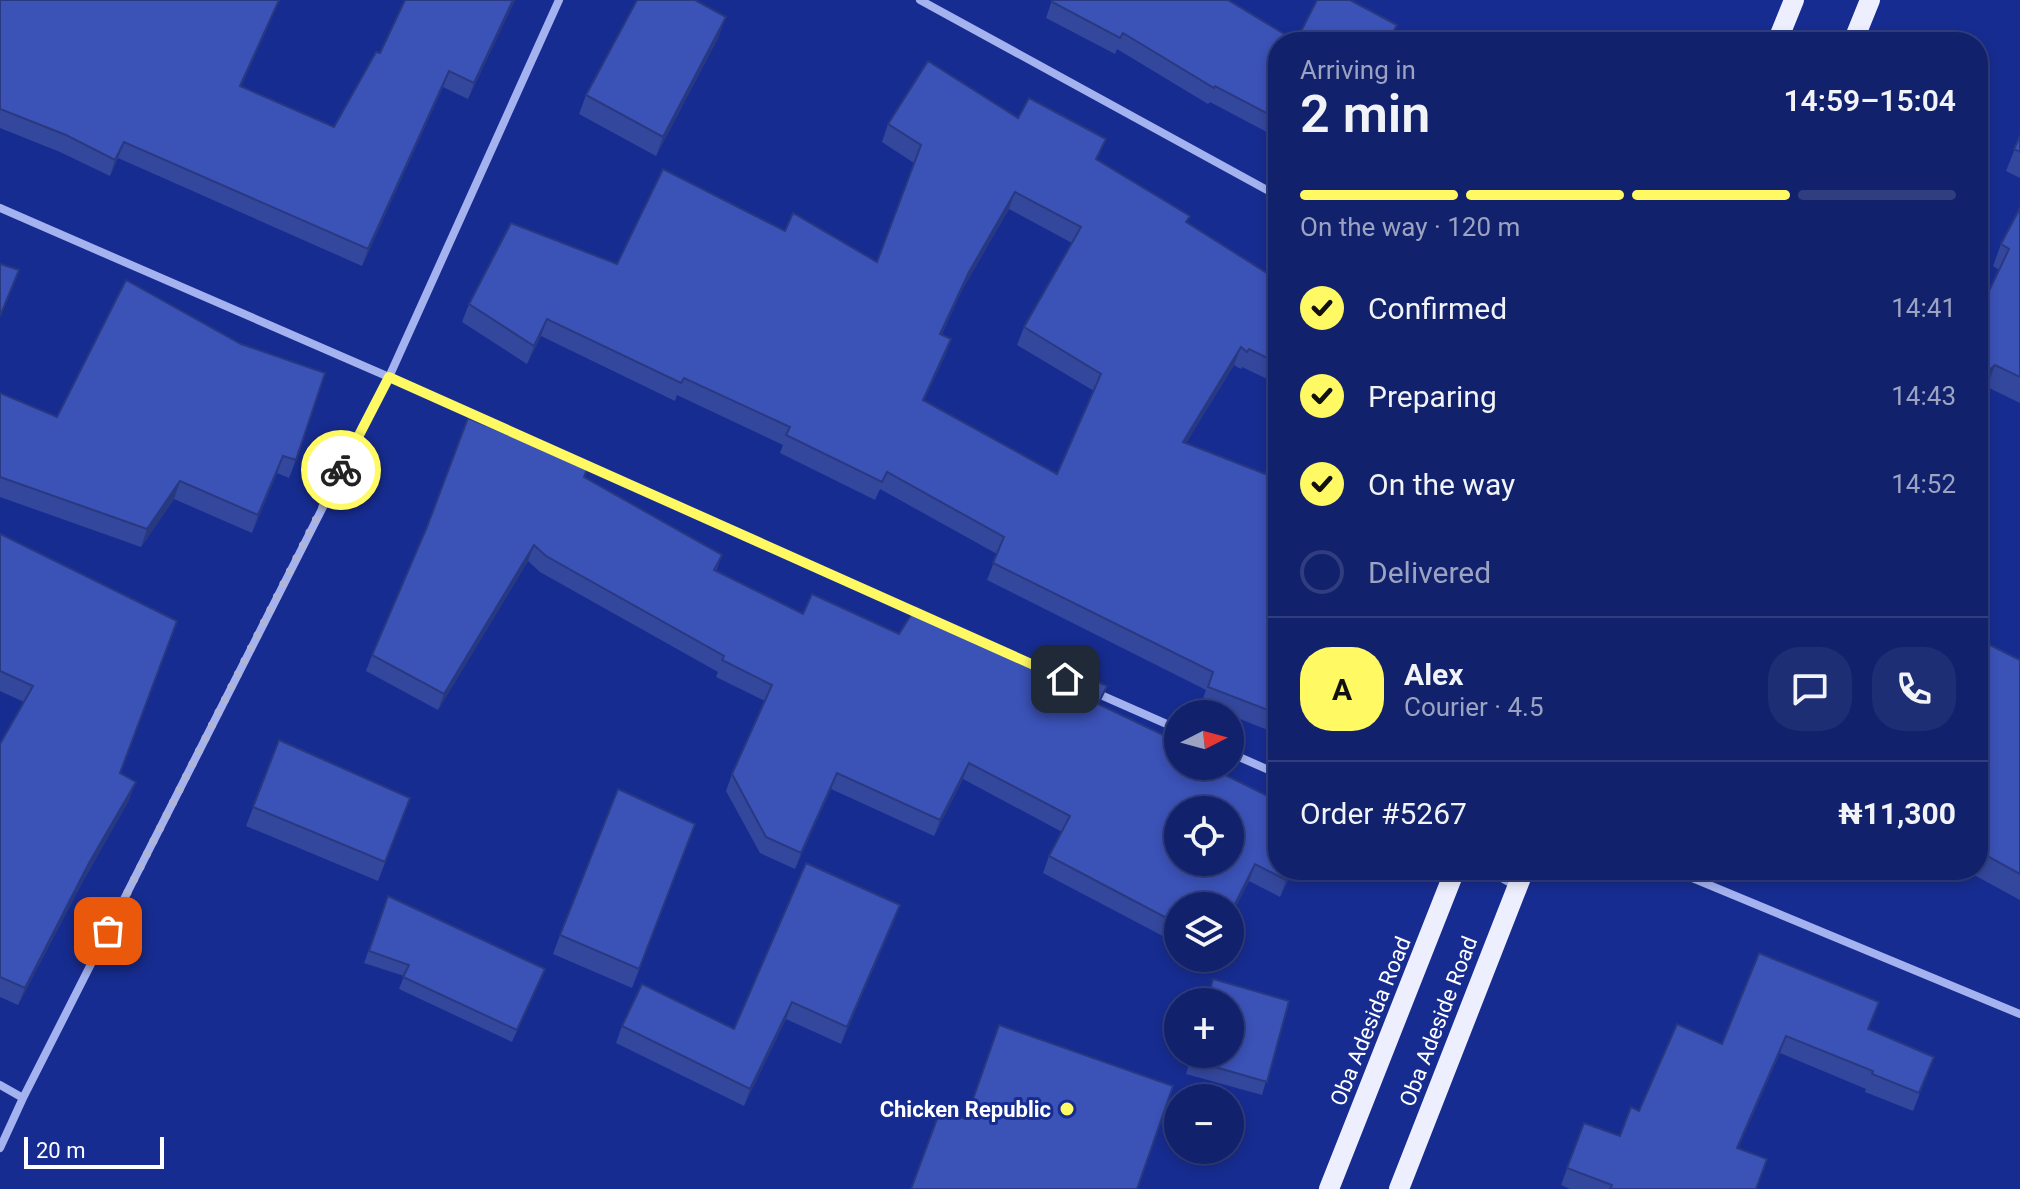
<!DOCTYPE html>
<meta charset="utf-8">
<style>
body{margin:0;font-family:Roboto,sans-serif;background:#1e2e74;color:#f1f3f6;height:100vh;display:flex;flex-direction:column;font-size:30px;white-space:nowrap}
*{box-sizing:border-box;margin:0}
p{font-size:26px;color:#9ca3c2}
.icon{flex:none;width:44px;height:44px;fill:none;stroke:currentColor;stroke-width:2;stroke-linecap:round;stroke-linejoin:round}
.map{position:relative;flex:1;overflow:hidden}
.drawer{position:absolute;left:1268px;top:32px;width:720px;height:848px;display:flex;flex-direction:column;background:#11216c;border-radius:32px;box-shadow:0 4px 12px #0003,0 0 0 2px #303e7f}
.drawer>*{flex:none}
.needle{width:52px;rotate:84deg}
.buttons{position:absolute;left:1164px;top:700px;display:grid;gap:16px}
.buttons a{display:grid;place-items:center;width:80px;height:80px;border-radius:50%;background:#11216c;box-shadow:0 4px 12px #0003,0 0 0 2px #303e7f;font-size:40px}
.scale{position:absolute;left:24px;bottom:20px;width:140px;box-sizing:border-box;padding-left:8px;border:4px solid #fff;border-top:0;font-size:22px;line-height:28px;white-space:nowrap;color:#fff;-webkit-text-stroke:6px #172c90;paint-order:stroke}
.pin{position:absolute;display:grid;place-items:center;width:68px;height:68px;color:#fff;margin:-34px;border-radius:16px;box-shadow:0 4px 12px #0006}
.courier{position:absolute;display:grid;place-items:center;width:80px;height:80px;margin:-40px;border:6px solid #fffa63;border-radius:50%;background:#fff;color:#222;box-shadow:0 2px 10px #0007}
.headline em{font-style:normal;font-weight:600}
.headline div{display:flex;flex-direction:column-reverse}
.headline{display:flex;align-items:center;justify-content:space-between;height:136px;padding:0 32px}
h1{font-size:52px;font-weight:600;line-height:60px}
.bar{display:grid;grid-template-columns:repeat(4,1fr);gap:12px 8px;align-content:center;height:96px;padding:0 32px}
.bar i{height:10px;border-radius:6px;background:#303e7f}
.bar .on{background:#fffa63}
.bar p{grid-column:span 4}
.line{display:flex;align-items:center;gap:20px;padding:0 32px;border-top:2px solid #303e7f}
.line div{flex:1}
.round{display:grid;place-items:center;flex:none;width:84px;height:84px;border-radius:32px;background:#1e2e74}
ol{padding:0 32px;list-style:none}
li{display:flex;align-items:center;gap:24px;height:88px}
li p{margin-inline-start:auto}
li .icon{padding:8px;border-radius:50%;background:#fffa63;color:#111;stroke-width:4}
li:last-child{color:#9ca3c2}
li i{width:44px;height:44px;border:4px solid #303e7f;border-radius:50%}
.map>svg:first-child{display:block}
</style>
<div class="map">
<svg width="2020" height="1189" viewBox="0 0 2020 1189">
<rect width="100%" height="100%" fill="#172c90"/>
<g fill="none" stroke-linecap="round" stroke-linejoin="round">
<path stroke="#a4b3f0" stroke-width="8" d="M920,0l358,196
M0,208l389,169 532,238
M1018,658l31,14
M1094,692l84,37
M1230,753l48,21
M1487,870l29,16
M1673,870l347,144
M0,1085l23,13
M0,1148l23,-50 366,-721 170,-377"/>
<path stroke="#edefff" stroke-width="20" d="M1777,42l17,-42
M1853,42l17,-42
M1329,1189l126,-319
M1399,1189l125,-319"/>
</g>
<path fill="#33479d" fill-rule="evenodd" d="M0,0l241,87 93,40 46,-74 135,-53 -47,99 -25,-12 -81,179 -244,-108 -8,18 -50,-24 -60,-24z
M1052,0l244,41 95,1h-113v96l-68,-36 -2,2 -91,-55 -2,5 -69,-36z
M719,36l-63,120 -77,-42 7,-19z
M1018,118l80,42 89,62 91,58v104l-36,-17 -1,2 -7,-4 -48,78 79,31 13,-29v289l-48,-19v-1h-4l-25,-10 5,-14 -219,-110 10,-26 -117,-65 -5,11 -95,-47 3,-8 -106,-50 -2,6 -134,-65 -14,28 -65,-42 7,-18 148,-40 168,-33 92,31 37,-99 -32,-21 6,-18zM1009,209l63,34 -48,84 -7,18 77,46 -37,83 -133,-74 21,-44 6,-17 -9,-5 20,-44z
M2020,136v42l-14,-7z
M2020,208v195l-33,-16 -9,8v-81l21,-44 -6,-4 8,-22z
M126,280l170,180 -7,18 -12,-5 -25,60 -78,-34 -33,48 -141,-50v-104l57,24z
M584,477l138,78 -6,16 87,43 96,20 201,71 78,37 -1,9 116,119 -13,27 -31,-16 -19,37v-12h-52v38l-135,-71 6,-17 13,-24 -99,-53 -29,57 -103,-47 -36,80 -35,-16 -34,-62 6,-17 33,-73 -49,-24 2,-5 -178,-100 -12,-11 -90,149 -72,-39 6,-16z
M0,534l120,239 9,27 -46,81 -65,124 -18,-8v-253l24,-42 -24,-11z
M1978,639l42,21v240l-55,-30h13z
M279,740l131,58 -32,83 -132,-55z
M695,824l-63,164 -79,-34 7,-19z
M388,896l157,73 -33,73 -113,-53 5,-13 -40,-13z
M900,905l-59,139 -55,-25 -42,87 -128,-63 6,-17 112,3z
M1759,953l109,77 66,27 -21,54 -48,-19 1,-3 -86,-36 -42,95 18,41h-186l-9,-4 23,-62 36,13 19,-25 83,-67z
M1213,979l76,22 -27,94 -76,-21 6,-20h38v-52h-24z"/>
<path fill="#293980" d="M279,0h1l-46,103 6,-17z
M513,0h2l-47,99 6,-16z
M726,17l-7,19 -63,120 7,-19z
M449,71l-6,16 -81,179 6,-17z
M124,142l-6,16 -8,18 5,-16z
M1015,192l-6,17 -47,81 -28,61 6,-17 29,-62z
M547,319l-6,17 -14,28 7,-18z
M951,339l-6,17 -29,61 7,-17z
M1241,347l-7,18 -58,94 7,-17z
M1995,365l-8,22 -9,8 8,-22z
M283,456l-6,17 -25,60 6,-18z
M180,481l-6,18 -33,48 6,-18z
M534,545l-6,16 -90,149 6,-16z
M969,763l-6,16 -29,57 6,-16z
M837,773l-6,16 -36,80 6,-16z
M136,782l-7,18 -46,81 -65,124 7,-17 64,-125z
M1255,864l-6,17 -19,37v-4z
M1291,870h2l-13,27 6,-17z
M900,905l-6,17 -53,122 6,-17z
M792,1002l-6,17 -42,87 6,-17z
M1786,1036l-6,17 -49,112 6,-17z"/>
<path fill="#3b52b7" stroke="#293980" stroke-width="2" fill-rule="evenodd" d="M0,0h279l-39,86 94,41 42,-75 4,1 25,-53h108l-39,83 -25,-12 -81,178 -244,-107 -9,18 -49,-25 -66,-26z
M637,0h58l31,17 -63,120 -77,-42z
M1052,0h176l68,41 21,-41h33l47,25 -9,17h-110v77l-63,-33 -1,2 -91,-55 -3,5 -68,-36z
M928,61l90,57 11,-20 77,41 -10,20 94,57 -4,6 92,58v83l-29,-14 -2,3 -6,-5 -58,95 82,32 13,-29v269l-70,-27 5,-15 -220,-109 11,-26 -117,-65 -5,10 -96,-47 4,-8 -106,-49 -3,5 -134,-64 -13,27 -65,-42 42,-81 106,41 46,-95 122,62 8,-18 84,49 44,-117 -33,-21zM1015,192l66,35 -57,100 77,47 -44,100 -134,-74 28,-61 -11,-5 29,-62z
M2020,136v16l-6,-3z
M2020,208v169l-25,-12 -9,8 -8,-4v-55l31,-65 -8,-5z
M0,264l19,6 -19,46z
M126,280l115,64 84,29 -29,87 -13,-4 -25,59 -78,-34 -33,48 -147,-52v-84l57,24z
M468,418l120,48 -4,11 138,78 -8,15 89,44 9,-20 87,40 17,-27 125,62 6,-10 60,27 -9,18 80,38 -2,9 2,1v14h29l71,35v69h13l-5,10 -31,-16 -25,50v-8h-52v18l-129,-68 21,-40 -101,-53 -29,57 -103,-47 -36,80 -35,-16 -34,-63 40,-89 -50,-25 2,-4 -178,-100 -12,-11 -90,149 -72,-39 55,-128zM1178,810h52v52h-52z
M0,534l177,87 -57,152 16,9 -47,81 -64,125 -25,-11v-233l33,-58 -33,-15z
M1978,639l42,21v214l-42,-23z
M279,740l131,58 -25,64 -132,-55z
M618,789l77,35 -56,145 -79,-34z
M806,863l94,42 -53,122 -55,-25 -42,87 -128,-63 20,-42 92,45z
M388,896l157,73 -28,61 -114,-53 6,-12 -40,-14z
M1759,953l120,49 -11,27 66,28 -15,36 -47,-19 1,-3 -87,-35 -49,112 30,11 -11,30h-146l2,-4 -45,-17 17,-45 36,13 11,-29 8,4 38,-87 45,20z
M1213,979l76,22 -22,81 -76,-22 2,-6h37v-52h-23z
M999,1025l174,61 -36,103h-226l29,-78 26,8z"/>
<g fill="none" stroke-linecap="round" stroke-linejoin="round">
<path stroke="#aeb5d8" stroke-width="8" stroke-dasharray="0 14.4" d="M108,931l233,-461"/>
<path stroke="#fffa63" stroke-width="10" d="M341,470l48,-93 676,302"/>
</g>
<circle fill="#fffa63" stroke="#172c90" stroke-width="3" cx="1067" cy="1109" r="8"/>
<g text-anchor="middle" stroke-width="6" stroke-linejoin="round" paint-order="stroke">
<g font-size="22" fill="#fff" stroke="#172c90">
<text transform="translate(1370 1021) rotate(-68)" y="8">Oba Adesida Road</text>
<text transform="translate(1438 1021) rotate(-69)" y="8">Oba Adeside Road</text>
</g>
<g font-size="22" font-weight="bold" fill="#fff" stroke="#172c90" text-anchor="end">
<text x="1051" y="1117">Chicken Republic</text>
</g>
</g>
</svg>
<div class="buttons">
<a><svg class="needle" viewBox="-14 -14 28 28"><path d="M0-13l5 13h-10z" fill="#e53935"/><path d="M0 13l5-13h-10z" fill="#9ca3c2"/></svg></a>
<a><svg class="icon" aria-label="locate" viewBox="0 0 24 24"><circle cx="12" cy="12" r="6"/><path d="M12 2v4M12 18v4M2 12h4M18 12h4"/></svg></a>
<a><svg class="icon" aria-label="layers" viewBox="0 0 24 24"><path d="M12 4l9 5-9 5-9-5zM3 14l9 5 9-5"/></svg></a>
<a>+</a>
<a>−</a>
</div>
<div class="scale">20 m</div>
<div class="pin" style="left:108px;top:931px;background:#ea580c"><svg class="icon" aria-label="bag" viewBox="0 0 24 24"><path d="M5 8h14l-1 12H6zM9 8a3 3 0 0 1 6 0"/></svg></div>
<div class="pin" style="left:1065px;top:679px;background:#1f2937"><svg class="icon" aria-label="home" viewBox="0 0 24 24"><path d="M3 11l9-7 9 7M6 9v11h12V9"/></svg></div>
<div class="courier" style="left:341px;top:470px"><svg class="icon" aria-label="bike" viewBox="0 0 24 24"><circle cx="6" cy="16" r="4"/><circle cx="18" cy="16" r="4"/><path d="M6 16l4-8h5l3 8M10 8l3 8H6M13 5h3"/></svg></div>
<section class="drawer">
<div class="headline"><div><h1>2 min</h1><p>Arriving in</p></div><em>14:59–15:04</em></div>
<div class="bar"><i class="on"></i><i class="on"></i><i class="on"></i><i></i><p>On the way · 120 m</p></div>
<ol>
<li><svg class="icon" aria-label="check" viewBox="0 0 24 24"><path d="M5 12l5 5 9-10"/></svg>Confirmed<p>14:41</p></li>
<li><svg class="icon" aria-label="check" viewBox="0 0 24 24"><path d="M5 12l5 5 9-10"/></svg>Preparing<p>14:43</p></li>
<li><svg class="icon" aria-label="check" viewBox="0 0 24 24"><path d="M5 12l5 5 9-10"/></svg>On the way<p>14:52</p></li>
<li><i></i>Delivered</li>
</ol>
<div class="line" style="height:144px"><b class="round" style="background:#fffa63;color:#111">A</b><div><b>Alex</b><p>Courier · 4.5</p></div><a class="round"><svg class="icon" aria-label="chat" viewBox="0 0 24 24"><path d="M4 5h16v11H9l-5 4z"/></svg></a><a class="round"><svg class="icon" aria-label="phone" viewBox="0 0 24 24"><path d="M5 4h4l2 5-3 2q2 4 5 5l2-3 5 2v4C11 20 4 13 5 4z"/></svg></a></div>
<div class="line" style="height:104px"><div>Order #5267</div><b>₦11,300</b></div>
</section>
</div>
